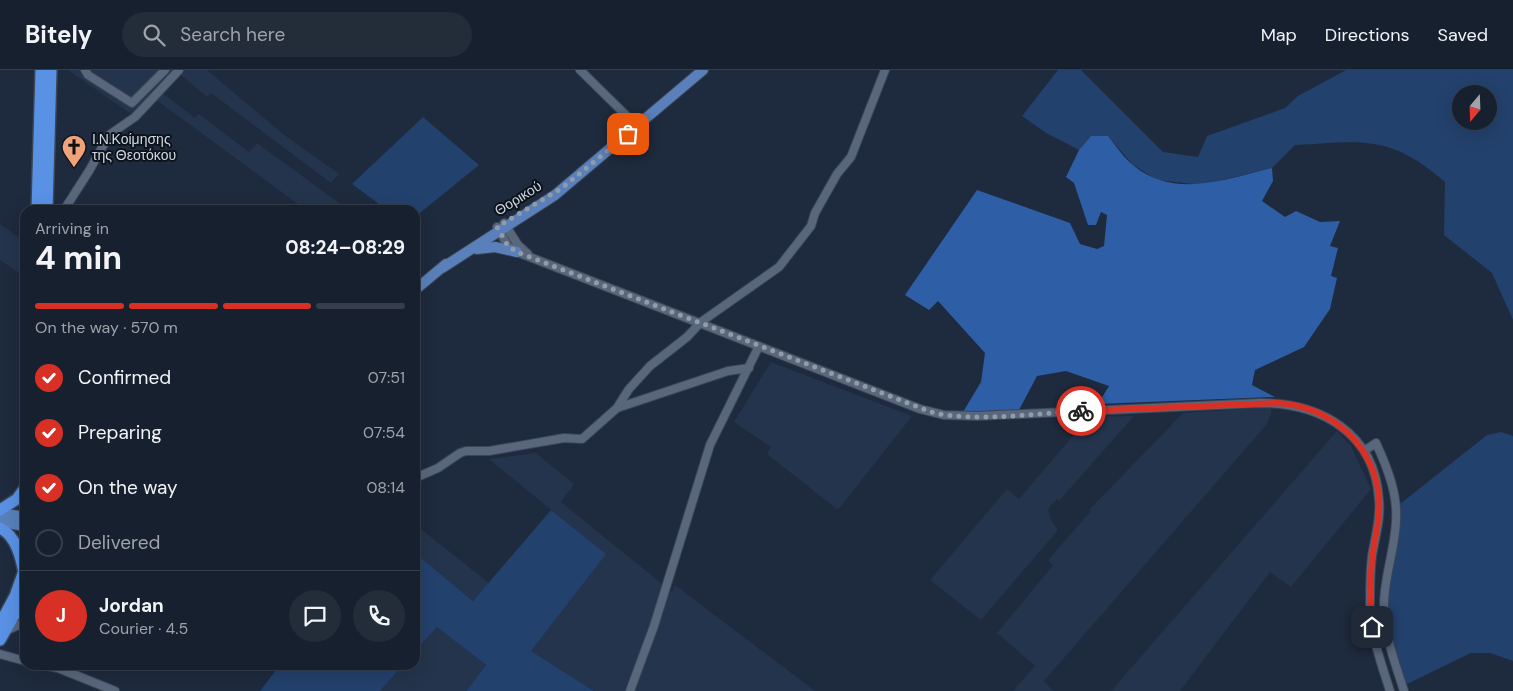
<!DOCTYPE html>
<meta charset="utf-8">
<style>
body{margin:0;font-family:"DM Sans",sans-serif;background:#232d3a;color:#f1f3f6;height:100vh;display:flex;flex-direction:column;font-size:19px;white-space:nowrap}
*{box-sizing:border-box;margin:0}
p{font-size:16px;color:#9ea3aa}
.icon{flex:none;width:28px;height:28px;fill:none;stroke:currentColor;stroke-width:2;stroke-linecap:round;stroke-linejoin:round}
.map{position:relative;flex:1;overflow:hidden}
.drawer{position:absolute;left:20px;top:135px;width:400px;height:465px;display:flex;flex-direction:column;background:#16202e;border-radius:15px;box-shadow:0 5px 20px #0002,0 0 0 1px #353e4a}
.drawer>*{flex:none}
.needle{width:32px;rotate:199deg}
.controls{position:absolute;left:1452px;top:15px;display:grid;gap:10px}
.controls a{display:grid;place-items:center;width:45px;height:45px;border-radius:50%;background:#16202e;box-shadow:0 5px 20px #0002,0 0 0 1px #353e4a;font-size:25px}
.pin{position:absolute;display:grid;place-items:center;width:42px;height:42px;color:#fff;margin:-21px;border-radius:10px;box-shadow:0 2px 8px #0006}
.courier{position:absolute;display:grid;place-items:center;width:50px;height:50px;margin:-25px;border:4px solid #d93025;border-radius:50%;background:#fff;color:#222;box-shadow:0 1px 6px #0007}
.headline em{font-style:normal;font-weight:700}
.headline div{display:flex;flex-direction:column-reverse}
.headline{display:flex;align-items:center;justify-content:space-between;height:85px;padding:0 15px}
h1{font-size:32px;font-weight:700;line-height:38px}
.bar{display:grid;grid-template-columns:repeat(4,1fr);gap:8px 5px;align-content:center;height:60px;padding:0 15px}
.bar i{height:6px;border-radius:4px;background:#353e4a}
.bar .current{background:#d93025}
.bar p{grid-column:span 4}
.line{display:flex;align-items:center;gap:12px;padding:0 15px;border-top:1px solid #353e4a}
.line div{flex:1}
.round{display:grid;place-items:center;flex:none;width:52px;height:52px;border-radius:26px;background:#232d3a}
ol{padding:0 15px;list-style:none}
li{display:flex;align-items:center;gap:15px;height:55px}
li p{margin-inline-start:auto}
li .icon{padding:5px;border-radius:50%;background:#d93025;color:#fff;stroke-width:4}
li:last-child{color:#9ea3aa}
li i{width:28px;height:28px;border:2px solid #353e4a;border-radius:50%}
header{display:flex;align-items:center;gap:30px;box-sizing:border-box;height:70px;padding:0 25px;background:#16202e;border-bottom:1px solid #353e4a}
header strong{font-size:24px}
nav{display:flex;gap:28px;margin-inline-start:auto;font-size:18px}
.search{width:350px;height:45px;background:#232d3a;display:flex;align-items:center;gap:12px;box-sizing:border-box;padding:0 18px;border-radius:28px;color:#9ea3aa;font-size:19px}
.map>svg:first-child{display:block}
</style>
<header>
<strong>Bitely</strong>
<div class="search"><svg class="icon" aria-label="search" viewBox="0 0 24 24"><circle cx="10" cy="10" r="6"/><path d="M15 15l6 6"/></svg>Search here</div>
<nav><a>Map</a><a>Directions</a><a>Saved</a></nav>
</header>
<div class="map">
<svg width="1513" height="621" viewBox="0 0 1513 621">
<rect width="100%" height="100%" fill="#1e2a3d"/>
<path fill="#23344c" d="M68,0h139l76,64 56,40 -8,9 -120,-90 -4,4 -32,-27 -44,44z
M161,22l34,26 4,-4 50,38 8,-9 89,65 -40,2 -151,-111z
M0,154l25,18v35l-25,-17z
M771,292l141,54 -74,94 -71,-56 4,-7 -37,-25z
M1271,337v7l-4,10 -223,257 10,10h-41l22,-25 -38,-33 56,-68 -5,-5 42,-48 -1,-2 94,-97z
M1134,346l-75,85 -2,-2 -7,7 -2,4 3,10 7,10 -77,90 -51,-40 77,-91 12,10 70,-82z
M1337,361l14,15 20,43 -80,98 -21,-15 -90,119h-69z
M536,383l38,31 -13,18 111,90 3,-7 140,106h-221l-63,-40 74,-97 -116,-95z
M416,455l73,58 -16,18 -58,-48z
M437,556l49,39 -20,26h-86l23,-26h12v-14z"/>
<path fill="#23416d" fill-rule="evenodd" d="M1058,0h23l82,82 35,5 9,-21 78,-28 13,-12 48,-26h167v250l-21,-47 -48,-38 1,-53c-55,-48 -82,-41 -150,-37l-23,23 -70,17 -45,-5 -24,-15 -25,-29h-17l-12,14 -33,-17 -24,-17zM1461,24h28v27h-28z
M423,47l56,48 -64,52v-7h-28l-35,-26z
M1501,362l12,4v225l-23,-8h-19l-64,31c-12,-28 -22,-57 -18,-89 4,-31 12,-60 11,-91l87,-69z
M551,440l55,44 -75,97 63,40h-128l20,-26 -49,-38 -22,24v-98l58,48z
M280,595h123l-23,26h-120z"/>
<path fill="#2e5ea5" d="M1091,66h17c8,10 16,22 26,30 41,33 92,13 138,2l1,13 -11,20 23,16 11,-6 24,11 20,-1 -10,25 8,2 -7,28 6,2 -7,31 -26,38 -49,23 -3,15 23,12 -177,7 11,-18 -43,-15 -29,5 -18,34 -56,2 18,-30 4,-29 -47,-52 -9,9 -24,-15 72,-105 93,33 10,21 17,5 7,-3 3,-31 -6,-3 -5,13h-8l-14,-42 -8,-6 13,-27z"/>
<g fill="none" stroke-linecap="round" stroke-linejoin="round">
<defs>
<path id="minor" d="M85,0l3,5 44,28 33,-33
M580,0l57,56
M64,140l25,-39 20,-36 26,-18 44,-47
M504,153l14,22 10,9
M497,157l11,19 9,6 403,157 24,6 33,1 283,-13c61,0 115,30 119,97 2,19 -4,37 -7,56 -2,16 -2,33 -2,50 1,29 11,57 20,85
M617,338l111,-37 21,-3
M1364,381l12,-8c11,24 22,51 20,78 -1,28 -12,56 -12,84 0,31 11,57 20,86
M415,408l23,-10 22,-15 6,-2h23l75,-13 18,1 35,-31 12,-19 21,-23 37,-29 14,-15 78,-55 32,-41 4,-13 22,-39 14,-17 34,-87
M8,560l17,-8
M0,584l25,7
M43,595l15,3 57,23
M630,621l24,-65 56,-181 49,-99"/>
<path id="major" d="M477,179l18,-2 22,5
M442,198l113,-73 148,-125
M415,220l31,-26
M0,443l25,4
M0,452l25,4"/>
<path id="highway" d="M37,140l4,-140
M47,140l4,-140
M0,440l17,-11 8,-11
M0,458c16,8 21,29 24,45
M0,554l15,-28 10,-28
M0,570l25,-44"/>
</defs>
<use href="#minor" stroke="#3b4555" stroke-width="10"/>
<use href="#major" stroke="#3b4555" stroke-width="12"/>
<use href="#highway" stroke="#3b4555" stroke-width="14"/>
<use href="#minor" stroke="#58677c" stroke-width="8"/>
<use href="#major" stroke="#5980ba" stroke-width="10"/>
<use href="#highway" stroke="#5991e4" stroke-width="11"/>
</g>
<g fill="none" stroke-linecap="round" stroke-linejoin="round">
<path stroke="#919baa" stroke-width="5" stroke-dasharray="0 9" d="M628,64l-66,54 -65,39 11,19 9,6 414,160c43,11 105,1 150,-1"/>
<path stroke="#d93025" stroke-width="6" d="M1081,341l197,-8c53,4 96,41 101,95 2,21 -5,41 -7,61 -2,23 -2,46 0,68"/>
</g>
<defs>
<symbol id="church-pin" viewBox="-11 -11 22 30"><path d="M0 17L-7.5 6A9.5 9.5 0 1 1 7.5 6Z" fill="#f0a27a" stroke="#0d131b"/><path d="M-1.2-6h2.4v3.5h3.3v2.4h-3.3V6h-2.4V-.1h-3.3v-2.4h3.3Z" fill="#111"/></symbol>
</defs>
<g fill-rule="evenodd">
<use href="#church-pin" x="60" y="63" width="28" height="38"/>
</g>
<g text-anchor="middle" stroke-width="4" stroke-linejoin="round" paint-order="stroke">
<g font-size="14" fill="#cfd8e4" stroke="#0d131b" text-anchor="start">
<text x="92" y="74">Ι.Ν.Κοίμησης<tspan x="92" dy="16">της Θεοτόκου</tspan></text>
</g>
<g font-size="14" fill="#cfd8e4" stroke="#0d131b">
<text transform="translate(518 128) rotate(-32)" y="5">Θορικού</text>
</g>
</g>
</svg>
<div class="controls">
<a><svg class="needle" viewBox="-14 -14 28 28"><path d="M0-13l5 13h-10z" fill="#e53935"/><path d="M0 13l5-13h-10z" fill="#9ea3aa"/></svg></a>
</div>
<div class="pin" style="left:628px;top:64px;background:#ea580c"><svg class="icon" aria-label="bag" viewBox="0 0 24 24"><path d="M5 8h14l-1 12H6zM9 8a3 3 0 0 1 6 0"/></svg></div>
<div class="pin" style="left:1372px;top:557px;background:#1f2937"><svg class="icon" aria-label="home" viewBox="0 0 24 24"><path d="M3 11l9-7 9 7M6 9v11h12V9"/></svg></div>
<div class="courier" style="left:1081px;top:341px"><svg class="icon" aria-label="bike" viewBox="0 0 24 24"><circle cx="6" cy="16" r="4"/><circle cx="18" cy="16" r="4"/><path d="M6 16l4-8h5l3 8M10 8l3 8H6M13 5h3"/></svg></div>
<section class="drawer">
<div class="headline"><div><h1>4 min</h1><p>Arriving in</p></div><em>08:24–08:29</em></div>
<div class="bar"><i class="current"></i><i class="current"></i><i class="current"></i><i></i><p>On the way · 570 m</p></div>
<ol>
<li><svg class="icon" aria-label="check" viewBox="0 0 24 24"><path d="M5 12l5 5 9-10"/></svg>Confirmed<p>07:51</p></li>
<li><svg class="icon" aria-label="check" viewBox="0 0 24 24"><path d="M5 12l5 5 9-10"/></svg>Preparing<p>07:54</p></li>
<li><svg class="icon" aria-label="check" viewBox="0 0 24 24"><path d="M5 12l5 5 9-10"/></svg>On the way<p>08:14</p></li>
<li><i></i>Delivered</li>
</ol>
<div class="line" style="height:90px"><b class="round" style="background:#d93025;color:#fff">J</b><div><b>Jordan</b><p>Courier · 4.5</p></div><a class="round"><svg class="icon" aria-label="chat" viewBox="0 0 24 24"><path d="M4 5h16v11H9l-5 4z"/></svg></a><a class="round"><svg class="icon" aria-label="phone" viewBox="0 0 24 24"><path d="M5 4h4l2 5-3 2q2 4 5 5l2-3 5 2v4C11 20 4 13 5 4z"/></svg></a></div>
</section>
</div>
